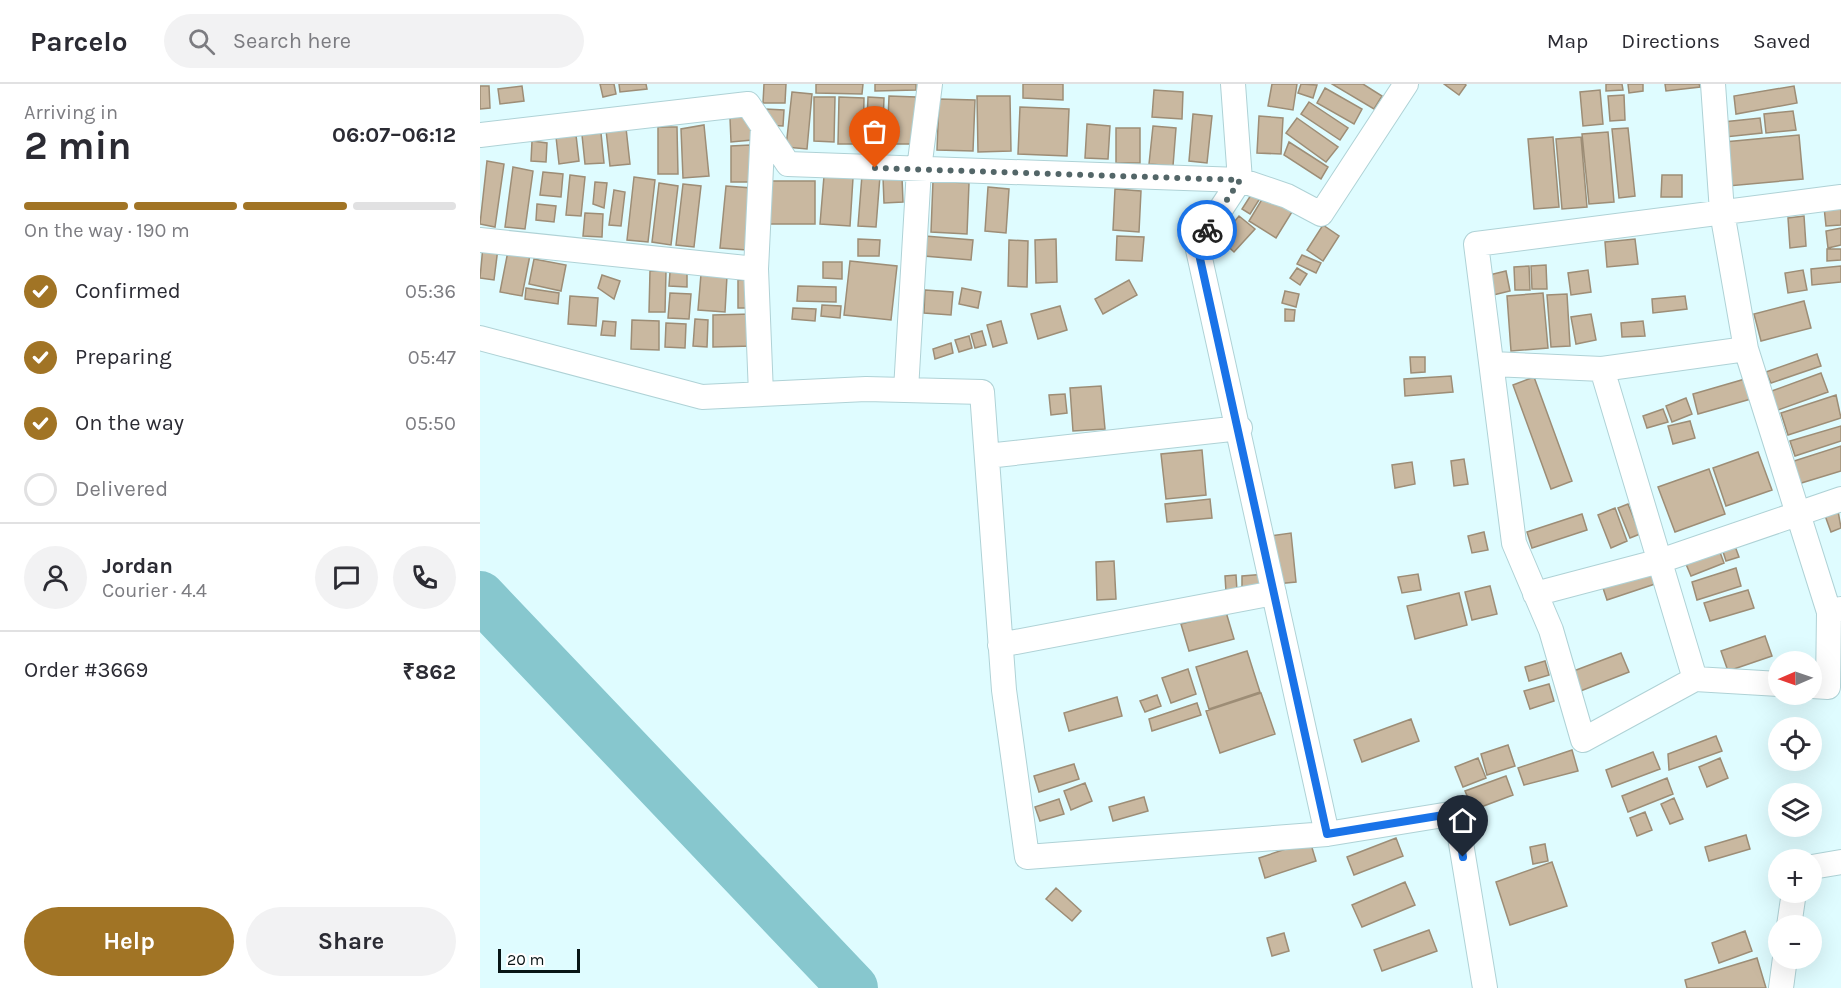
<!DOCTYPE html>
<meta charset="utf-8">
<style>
body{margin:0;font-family:Karla,sans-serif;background:#f2f2f3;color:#2b2b33;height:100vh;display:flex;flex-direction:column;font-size:22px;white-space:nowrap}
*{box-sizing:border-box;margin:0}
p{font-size:20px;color:#7c7c81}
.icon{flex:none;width:33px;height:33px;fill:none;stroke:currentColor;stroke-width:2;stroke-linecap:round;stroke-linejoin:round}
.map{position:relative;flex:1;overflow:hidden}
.details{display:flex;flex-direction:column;background:#fff;width:480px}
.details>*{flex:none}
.needle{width:39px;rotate:268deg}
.controls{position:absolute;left:1288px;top:567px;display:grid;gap:12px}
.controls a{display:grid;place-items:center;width:54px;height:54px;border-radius:50%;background:#fff;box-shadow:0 6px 24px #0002;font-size:30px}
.scale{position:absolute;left:18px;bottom:15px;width:82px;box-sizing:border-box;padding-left:6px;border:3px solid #081516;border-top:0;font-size:16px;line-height:21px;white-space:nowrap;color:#081516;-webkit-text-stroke:4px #fff;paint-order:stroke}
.pin{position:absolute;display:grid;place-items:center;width:51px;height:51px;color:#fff;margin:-62px -26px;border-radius:50% 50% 50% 0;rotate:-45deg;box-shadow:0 0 6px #0007}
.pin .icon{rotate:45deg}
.courier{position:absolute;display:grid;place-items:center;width:60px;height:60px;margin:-30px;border:4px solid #1a73e8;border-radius:50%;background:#fff;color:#222;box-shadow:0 2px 8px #0007}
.head em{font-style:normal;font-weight:700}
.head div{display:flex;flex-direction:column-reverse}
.head{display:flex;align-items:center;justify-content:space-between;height:102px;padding:0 24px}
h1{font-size:39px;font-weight:700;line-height:45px}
.bar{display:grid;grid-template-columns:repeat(4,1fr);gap:9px 6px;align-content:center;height:72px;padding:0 24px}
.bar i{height:8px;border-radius:4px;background:#e1e1e2}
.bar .on{background:#a17425}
.bar p{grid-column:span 4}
.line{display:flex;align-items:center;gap:15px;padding:0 24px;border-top:2px solid #e1e1e2}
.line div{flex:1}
.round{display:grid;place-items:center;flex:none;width:63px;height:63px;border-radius:32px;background:#f2f2f3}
ol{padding:0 24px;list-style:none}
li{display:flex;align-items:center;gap:18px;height:66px}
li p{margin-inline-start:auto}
li .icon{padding:6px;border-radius:50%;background:#a17425;color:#fff;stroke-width:4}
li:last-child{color:#7c7c81}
li i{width:33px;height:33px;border:3px solid #e1e1e2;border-radius:50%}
.cta{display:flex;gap:12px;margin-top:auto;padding:12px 24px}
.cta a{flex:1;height:69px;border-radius:36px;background:#a17425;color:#fff;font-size:24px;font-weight:700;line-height:69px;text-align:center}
.cta a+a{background:#f2f2f3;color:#2b2b33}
header{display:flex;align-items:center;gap:36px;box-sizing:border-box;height:84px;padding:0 30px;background:#fff;border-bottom:2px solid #e1e1e2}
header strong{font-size:28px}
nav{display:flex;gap:33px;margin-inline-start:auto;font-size:21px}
.search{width:420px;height:54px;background:#f2f2f3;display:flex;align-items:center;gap:15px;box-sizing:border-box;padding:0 21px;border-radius:33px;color:#7c7c81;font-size:22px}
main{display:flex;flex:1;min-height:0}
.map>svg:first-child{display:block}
</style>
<header>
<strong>Parcelo</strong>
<div class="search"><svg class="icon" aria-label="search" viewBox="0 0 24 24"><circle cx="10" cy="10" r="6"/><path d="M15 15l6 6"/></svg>Search here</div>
<nav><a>Map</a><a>Directions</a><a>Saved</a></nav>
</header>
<main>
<section class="details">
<div class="head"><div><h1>2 min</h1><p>Arriving in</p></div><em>06:07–06:12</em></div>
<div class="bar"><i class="on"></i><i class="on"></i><i class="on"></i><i></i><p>On the way · 190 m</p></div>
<ol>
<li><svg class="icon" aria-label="check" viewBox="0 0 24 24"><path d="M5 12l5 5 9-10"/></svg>Confirmed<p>05:36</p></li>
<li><svg class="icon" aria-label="check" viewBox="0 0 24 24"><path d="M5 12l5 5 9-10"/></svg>Preparing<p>05:47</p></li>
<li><svg class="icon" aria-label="check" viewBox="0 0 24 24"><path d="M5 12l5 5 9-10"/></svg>On the way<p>05:50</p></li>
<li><i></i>Delivered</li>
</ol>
<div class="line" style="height:108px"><a class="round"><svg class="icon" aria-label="person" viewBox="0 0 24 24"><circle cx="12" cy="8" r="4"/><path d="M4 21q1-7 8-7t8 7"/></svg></a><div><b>Jordan</b><p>Courier · 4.4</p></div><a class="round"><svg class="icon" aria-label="chat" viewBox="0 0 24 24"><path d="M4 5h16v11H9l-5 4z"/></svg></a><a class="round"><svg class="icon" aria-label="phone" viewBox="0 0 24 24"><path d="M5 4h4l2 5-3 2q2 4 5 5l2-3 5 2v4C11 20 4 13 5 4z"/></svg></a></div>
<div class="line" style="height:78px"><div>Order #3669</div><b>₹862</b></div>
<div class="cta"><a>Help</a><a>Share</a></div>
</section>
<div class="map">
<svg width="1361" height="904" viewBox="0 0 1361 904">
<rect width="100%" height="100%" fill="#dffcff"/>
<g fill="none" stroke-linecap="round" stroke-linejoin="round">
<path stroke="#87c7ce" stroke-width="50" d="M0,512l373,392"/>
</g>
<path fill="#c9b8a0" stroke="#9d8d76" stroke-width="1.5" d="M120,0h14l2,10 -13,3z
M139,0h27l1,5 -27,3z
M284,0h22l-1,19h-22z
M336,0h47l-1,10 -46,-1z
M395,0h41v6l-41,1z
M543,0h40v16l-40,-2z
M792,0h25l-4,26 -25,-4z
M821,0l16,1 -4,13 -15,-5z
M852,0h31l19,12 -8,13z
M964,0h21l1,1 -7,10z
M1126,0h16l1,6 -17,1z
M1148,0h15v7l-14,2z
M1185,0h34l1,3 -34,4z
M0,2h9l1,22 -10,1z
M42,2l2,15 -24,3 -2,-15z
M1314,2l3,17 -61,11 -2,-18z
M845,4l37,21 -8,15 -37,-21z
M674,6l29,2 -1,27 -30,-2z
M1120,6l3,34 -20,2 -3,-34z
M312,8l20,2 -5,55 -21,-2z
M1144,11l1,25 -15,1 -2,-25z
M409,12l27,1 -2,47h-27z
M497,12h33l1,55 -33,1z
M334,13h21l-1,45 -20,-1z
M359,13l25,1 -1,46h-25z
M388,13l16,1 -2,51 -16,-1z
M459,15l36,1 -2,51 -36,-1z
M829,18l39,26 -8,12 -39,-26z
M540,23l49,2 -2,47 -49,-2z
M285,25l19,1 -1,16 -19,-1z
M1313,27l3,19 -30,3 -2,-19z
M713,30l19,2 -5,47 -18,-2z
M270,32l2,24 -21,2 -1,-24z
M779,32l24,2 -2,36 -24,-1z
M817,34l41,29 -12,15 -40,-29z
M1280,34l2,15 -37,4 -2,-15z
M607,40l23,2 -2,33 -23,-1z
M224,41l5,51 -26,2 -2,-49z
M673,42l23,2 -3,38 -24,-2z
M178,43h19l1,47h-20z
M146,44l4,36 -20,2 -4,-36z
M636,44h24v35h-24z
M1148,44l7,68 -16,2 -7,-69z
M1128,48l6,70 -25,2 -7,-70z
M121,49l3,30 -19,1 -3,-29z
M96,51l3,26 -20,3 -3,-27z
M1319,51l4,44 -75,7 -4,-44z
M1073,53l6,70 -25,2 -6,-70z
M1101,53l6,70 -25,2 -6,-70z
M52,57l15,2 -1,19 -15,-1z
M809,58l39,25 -7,12 -37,-24z
M270,61l1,37h-20v-36z
M7,77l17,3 -9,63 -15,-3z
M33,83l20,4 -8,58 -20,-2z
M63,88l20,2 -2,23 -21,-2z
M90,91l15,2 -4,39 -15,-1z
M382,91l18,1 -4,51 -18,-1z
M1182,91h20v22h-21z
M344,92l29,2 -3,48 -30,-2z
M154,93l21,3 -7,62 -21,-2z
M403,93h19l1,25 -19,1z
M286,97h49v43h-49z
M453,97l36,2 -2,51 -36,-2z
M115,98l12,1 -3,25 -11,-4z
M179,99l19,3 -7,59 -19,-3z
M203,100l18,2 -7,61 -18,-2z
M778,100l8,5 -16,25 -8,-5z
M246,102l26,2 -5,62 -27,-2z
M508,103l21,2 -3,44 -21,-2z
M635,105l26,2 -2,41 -26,-2z
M134,106l11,2 -4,34 -12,-1z
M787,107l28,16 -19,31 -27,-17z
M57,120l19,2 -2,16 -18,-2z
M1361,121v20l-15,1 -2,-19z
M105,129l18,1 -1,23 -19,-1z
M759,132l16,13 -21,23 -14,-13z
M1324,132l2,30 -16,2 -2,-30z
M843,141l16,11 -16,25 -16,-11z
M1361,144v17l-13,3 -2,-17z
M445,152l48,4 -2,20 -47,-4z
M637,152l27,1 -2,24 -26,-1z
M378,155l22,1 -1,16h-21z
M576,155l1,43 -21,1 -1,-43z
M1155,155l3,25 -31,3 -2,-25z
M529,156l19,1 -1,46 -19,-1z
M3,162l15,2 -4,32 -14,-2z
M1347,165h14v11l-14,1z
M28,167l22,4 -8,41 -22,-4z
M822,171l19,8 -5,10 -19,-9z
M54,175l32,6 -5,26 -32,-7z
M370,177l47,5 -6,54 -47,-5z
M343,178h19v17l-19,-1z
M1066,181l1,24h-15l-1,-23z
M1049,182l1,24h-15l-1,-23z
M1361,182v16l-29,3 -1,-16z
M817,184l10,6 -7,11 -10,-7z
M1108,186l3,22 -20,3 -3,-22z
M1323,186l4,20 -19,3 -3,-20z
M170,187h16l-1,41h-16z
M1026,187l4,20 -17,4 -4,-20z
M190,188h17v15l-18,-1z
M221,190l26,2 -2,36 -27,-2z
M122,191l18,6 -6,18 -16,-11z
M258,196h15l-1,28h-14z
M649,196l8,15 -34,19 -8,-15z
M318,202l38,1v15l-39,-1z
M46,204l33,5 -1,11 -33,-5z
M482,204l19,4 -3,16 -19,-4z
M445,206l28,2 -2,23 -27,-2z
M805,207l14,3 -3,13 -14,-4z
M190,209l21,1 -2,25 -21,-1z
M1063,209l5,55 -37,3 -4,-55z
M1087,210l3,52 -19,1 -4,-52z
M90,212l28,2 -2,28 -28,-2z
M1205,212l2,13 -34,4 -1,-14z
M1324,217l7,27 -50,13 -7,-27z
M342,221l19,1 -1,12 -19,-2z
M580,222l7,24 -29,9 -7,-25z
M313,224l23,1 -1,12 -23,-2z
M805,225l10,1 -1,11h-9z
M272,230v32l-39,1v-32z
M1111,230l5,26 -20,4 -5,-27z
M215,235l13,1 -1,27 -14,-1z
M152,236l27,1v29l-28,-1z
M123,237l13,1 -1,14 -14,-1z
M521,237l6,22 -14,4 -6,-22z
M1163,237l2,15 -23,1 -1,-14z
M186,239l20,1 -1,24 -20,-1z
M502,247l4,14 -11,3 -4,-14z
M489,252l3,12 -13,4 -4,-12z
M471,259l2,10 -18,6 -2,-10z
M1337,270l4,12 -50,17 -5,-11z
M930,273h15v15l-14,1z
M1341,289l7,19 -53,19 -6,-19z
M971,292l2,16 -48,4 -1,-17z
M1054,293l38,104 -21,8 -38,-104z
M1265,295l6,20 -53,15 -5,-20z
M621,302l4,43 -32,2 -3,-43z
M585,310l2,19 -16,2 -2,-20z
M1356,311l5,23 -53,17 -7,-22z
M1206,314l6,16 -20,8 -6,-16z
M1183,325l5,13 -21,6 -4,-12z
M1210,337l5,17 -22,6 -5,-18z
M1361,342v15l-46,15 -5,-15z
M1361,362v25l-43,13 -7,-22z
M722,366l4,45 -40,4 -5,-45z
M1278,368l14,38 -46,16 -13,-38z
M984,375l4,25 -14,2 -3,-25z
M932,378l3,22 -20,4 -3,-23z
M1229,385l16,45 -50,18 -17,-45z
M730,415l2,19 -45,4 -2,-18z
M1148,420l12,30 -10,4 -12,-30z
M1357,421l4,23 -10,4 -8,-22z
M1135,424l12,33 -16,7 -13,-33z
M1102,430l5,16 -55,18 -5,-16z
M1004,448l4,18 -16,3 -4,-17z
M811,449l5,49 -20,2 -6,-48z
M1252,454l7,19 -13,4 -6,-19z
M1237,460l7,19 -33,13 -8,-19z
M1169,475l9,24 -51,17 -8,-24z
M634,477l2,38 -19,1 -1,-38z
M1256,484l5,18 -44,14 -5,-18z
M786,490l1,13 -25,2v-13z
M938,490l3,16 -19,3 -4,-16z
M756,491l1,16 -11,1 -1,-16z
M1010,502l7,28 -25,6 -7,-28z
M1268,506l6,18 -44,13 -6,-18z
M979,509l8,32 -52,14 -8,-33z
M746,528l8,27 -45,12 -8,-27z
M1285,552l7,20 -44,15 -7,-20z
M767,567l13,41 -51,17 -13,-42z
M1141,569l8,19 -51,20 -7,-20z
M1065,577l4,14 -20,6 -4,-14z
M708,585l8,25 -25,9 -9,-25z
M1069,600l5,17 -24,8 -6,-18z
M781,609l14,41 -55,19 -14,-42z
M677,611l4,11 -16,6 -5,-11z
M637,613l5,19 -53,15 -5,-18z
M717,619l4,12 -49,16 -3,-12z
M931,635l8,22 -57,21 -8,-22z
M1236,652l6,15 -53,19 -1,-16z
M1028,661l7,21 -28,9 -6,-21z
M1092,666l6,21 -54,14 -6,-17z
M1173,668l7,17 -48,18 -6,-17z
M998,674l8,20 -23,9 -8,-20z
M1240,674l8,20 -21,9 -8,-20z
M594,680l5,15 -40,13 -5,-16z
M1026,692l7,19 -40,15 -8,-19z
M1187,694l6,16 -45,18 -6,-16z
M605,699l7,18 -21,9 -7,-19z
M664,713l4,14 -35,10 -4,-14z
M1194,714l9,21 -13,5 -9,-20z
M579,715l5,15 -24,7 -5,-14z
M1165,728l7,18 -15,6 -7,-18z
M1266,751l4,14 -41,12 -4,-14z
M916,754l7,18 -49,19 -7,-18z
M830,757l6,20 -51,17 -6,-20z
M1065,760l3,17 -15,3 -3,-17z
M1072,778l15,44 -57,19 -14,-43z
M925,798l10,23 -53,22 -10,-22z
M576,804l25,23 -9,10 -26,-22z
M949,846l8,21 -55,20 -8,-21z
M1265,847l7,20 -33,12 -7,-20z
M804,849l5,18 -17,5 -5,-18z
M1277,874l9,30h-79l-2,-8z"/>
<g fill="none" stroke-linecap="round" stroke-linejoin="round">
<defs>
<path id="street" d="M1233,0l9,128 24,137 83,263
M0,51l268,-31 40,60 452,16 -7,-96
M0,156l276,29 5,125
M276,185l7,-142
M0,254l222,59 164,-8 116,3 22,298 23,167 300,-23 129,-21 29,175
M1012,280l110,5 93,310
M1122,285l144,-20
M426,306l13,-221 11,-85
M507,372l253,-28
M1055,510l125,-33 181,-62
M520,561l274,-52
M1299,600l-84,-5 -112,61 -32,-110 -37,-87 -38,-299 365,-47
M1332,602l16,1 1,-75 12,-3
M847,750l-130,-589 43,-65 47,16 34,18 85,-130
M1332,783l29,-5
M1309,842l5,-34
M1301,904l4,-30"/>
</defs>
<use href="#street" stroke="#afd2d6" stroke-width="26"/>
<use href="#street" stroke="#fff" stroke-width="24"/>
</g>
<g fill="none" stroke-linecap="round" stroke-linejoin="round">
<path stroke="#536668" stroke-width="6" stroke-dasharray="0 10.8" d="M395,84l365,12 -33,50"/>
<path stroke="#1a73e8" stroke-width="8" d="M727,146l-10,15 130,589 129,-21 7,44"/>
</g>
</svg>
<div class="controls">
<a><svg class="needle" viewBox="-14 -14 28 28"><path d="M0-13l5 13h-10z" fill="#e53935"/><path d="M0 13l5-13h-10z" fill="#7c7c81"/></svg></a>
<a><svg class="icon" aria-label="locate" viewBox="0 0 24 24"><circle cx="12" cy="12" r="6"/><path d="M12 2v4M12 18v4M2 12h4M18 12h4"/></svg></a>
<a><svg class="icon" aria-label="layers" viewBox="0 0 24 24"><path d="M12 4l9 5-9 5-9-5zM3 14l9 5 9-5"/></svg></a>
<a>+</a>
<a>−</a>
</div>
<div class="scale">20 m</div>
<div class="pin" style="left:395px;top:84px;background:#ea580c"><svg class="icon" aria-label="bag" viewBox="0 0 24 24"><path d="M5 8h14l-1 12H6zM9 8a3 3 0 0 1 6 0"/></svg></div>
<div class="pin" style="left:983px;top:773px;background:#1f2937"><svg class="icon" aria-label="home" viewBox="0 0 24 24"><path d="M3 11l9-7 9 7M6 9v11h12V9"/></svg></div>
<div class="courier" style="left:727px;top:146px"><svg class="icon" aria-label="bike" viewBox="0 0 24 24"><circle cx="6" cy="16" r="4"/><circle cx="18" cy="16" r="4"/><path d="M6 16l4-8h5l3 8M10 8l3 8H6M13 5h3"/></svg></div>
</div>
</main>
